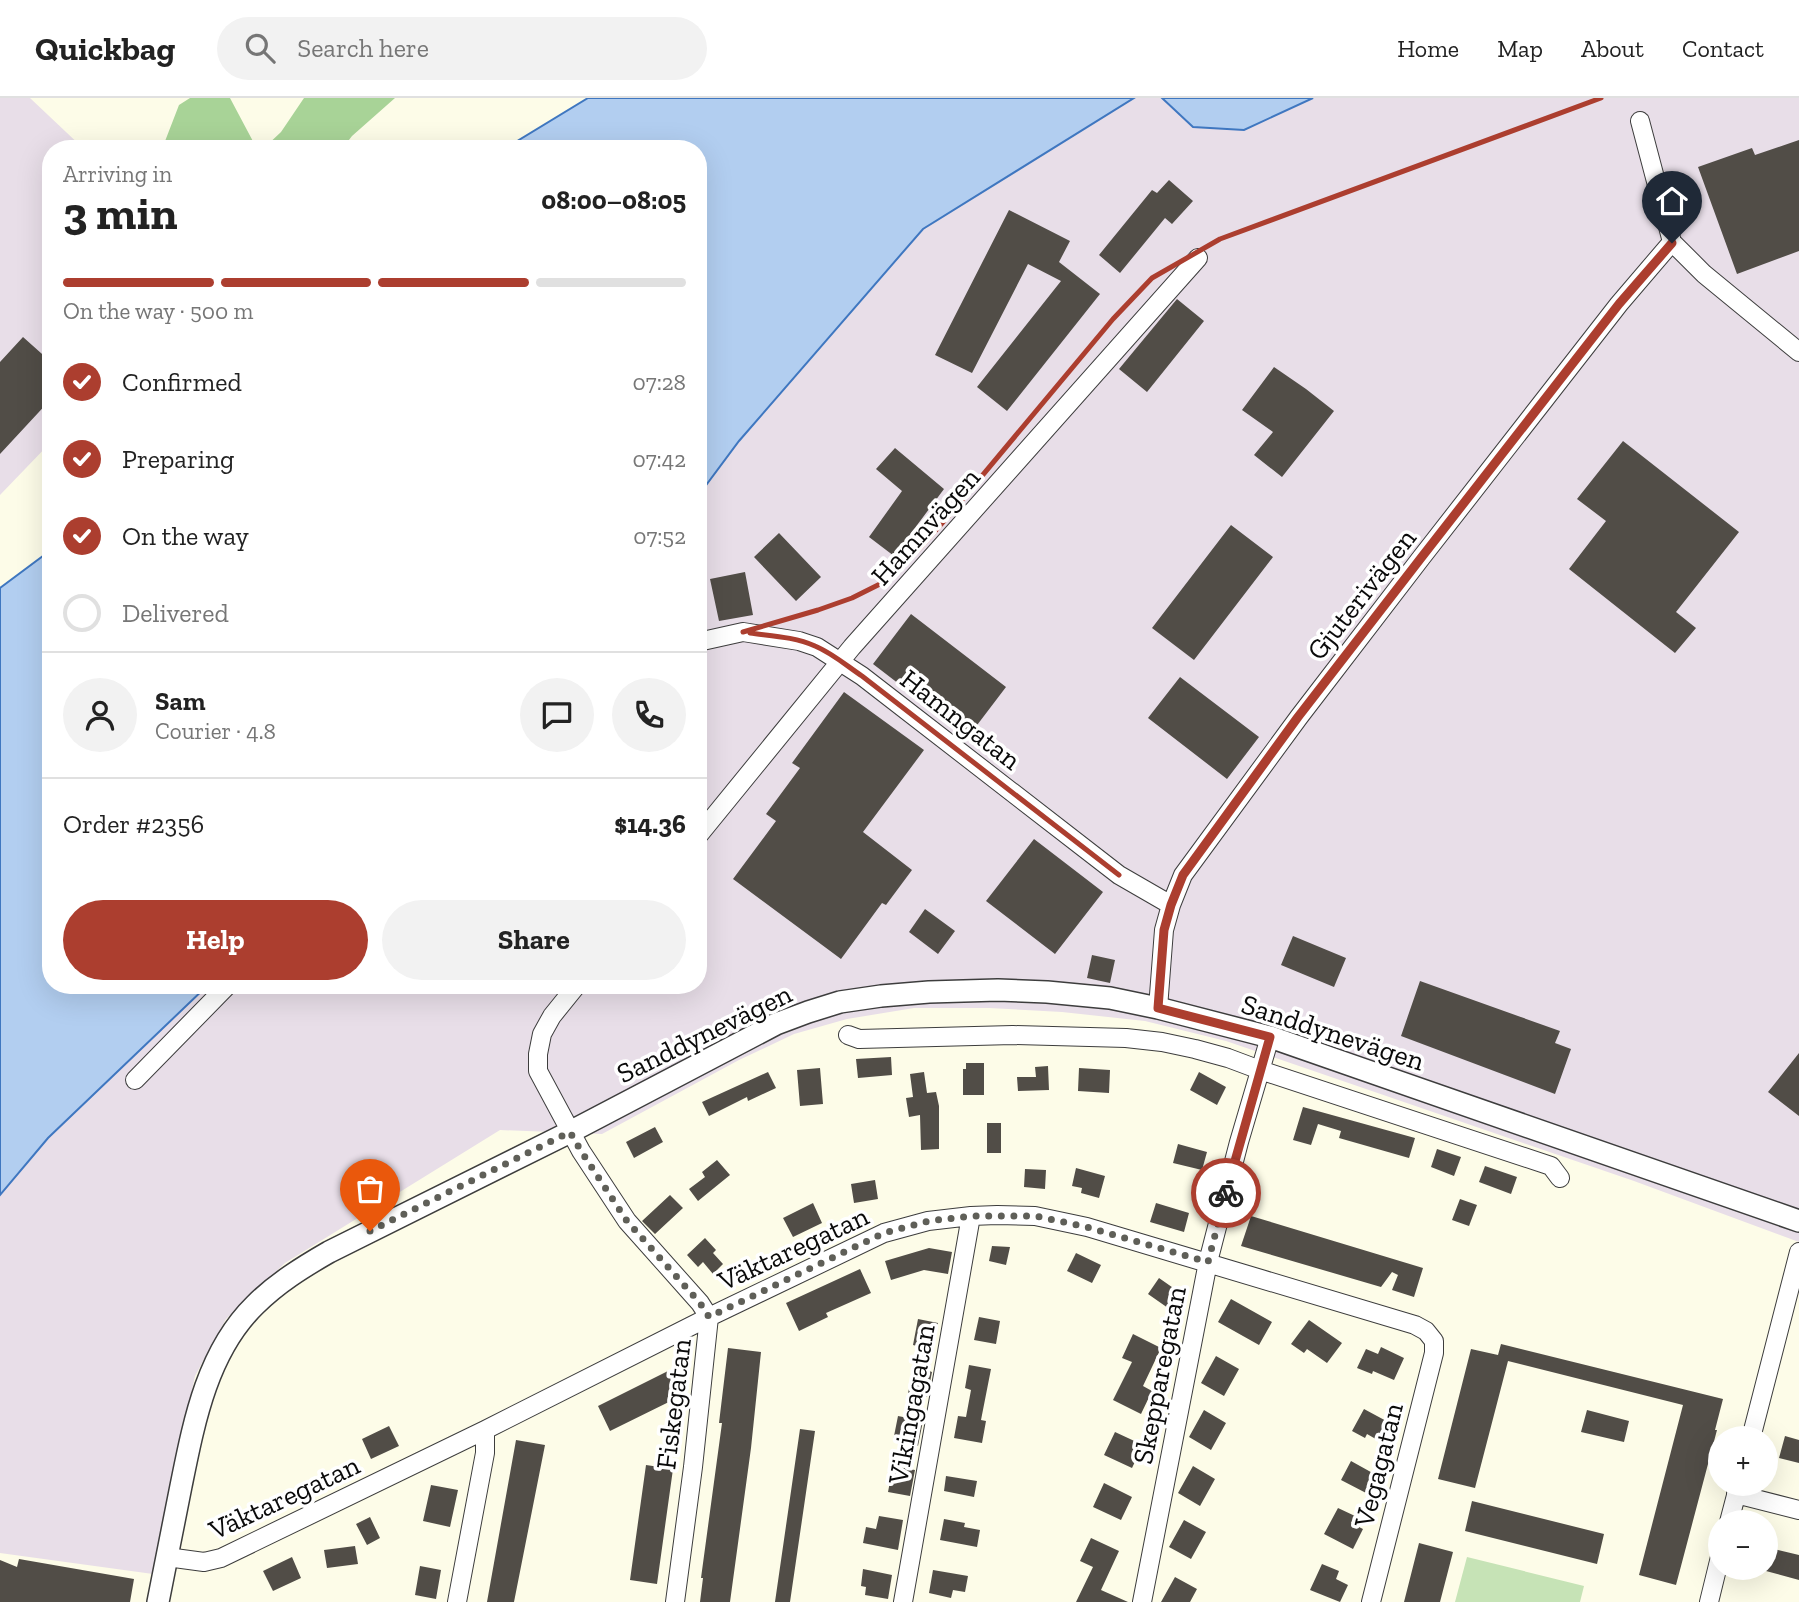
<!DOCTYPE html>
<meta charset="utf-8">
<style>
body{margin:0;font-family:"Zilla Slab",serif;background:#f2f2f2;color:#222;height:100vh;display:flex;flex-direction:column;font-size:26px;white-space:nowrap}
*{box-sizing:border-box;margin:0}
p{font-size:23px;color:#767676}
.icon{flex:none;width:38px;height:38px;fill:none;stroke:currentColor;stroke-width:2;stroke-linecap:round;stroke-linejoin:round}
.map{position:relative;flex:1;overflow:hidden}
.details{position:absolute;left:42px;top:42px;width:665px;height:854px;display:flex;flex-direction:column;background:#fff;border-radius:28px;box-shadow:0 7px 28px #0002}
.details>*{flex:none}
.tools{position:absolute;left:1708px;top:1328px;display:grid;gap:14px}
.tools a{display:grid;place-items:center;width:70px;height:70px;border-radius:50%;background:#fff;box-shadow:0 7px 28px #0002;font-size:35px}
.pin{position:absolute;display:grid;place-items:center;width:60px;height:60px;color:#fff;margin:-72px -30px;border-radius:50% 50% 50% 0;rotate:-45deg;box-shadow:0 0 7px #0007}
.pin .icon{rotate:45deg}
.courier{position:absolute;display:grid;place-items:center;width:70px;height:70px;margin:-35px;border:5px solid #ac3e2f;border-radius:50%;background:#fff;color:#222;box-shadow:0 2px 9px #0007}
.overview em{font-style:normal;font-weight:700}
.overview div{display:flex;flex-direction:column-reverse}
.overview{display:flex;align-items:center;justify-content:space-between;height:119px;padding:0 21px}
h1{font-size:46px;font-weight:700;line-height:52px}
.bar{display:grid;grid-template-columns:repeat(4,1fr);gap:10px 7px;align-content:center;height:84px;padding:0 21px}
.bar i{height:9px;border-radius:5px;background:#e0e0e0}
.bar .active{background:#ac3e2f}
.bar p{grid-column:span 4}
.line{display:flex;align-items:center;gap:18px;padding:0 21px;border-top:2px solid #e0e0e0}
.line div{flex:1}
.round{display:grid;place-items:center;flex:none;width:74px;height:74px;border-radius:37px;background:#f2f2f2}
ol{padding:0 21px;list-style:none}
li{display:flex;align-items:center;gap:21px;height:77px}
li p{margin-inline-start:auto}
li .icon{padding:7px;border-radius:50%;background:#ac3e2f;color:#fff;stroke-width:4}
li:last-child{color:#767676}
li i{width:38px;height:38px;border:4px solid #e0e0e0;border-radius:50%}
.action{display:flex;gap:14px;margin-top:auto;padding:14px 21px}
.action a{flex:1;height:80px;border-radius:42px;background:#ac3e2f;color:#fff;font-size:28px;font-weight:700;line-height:80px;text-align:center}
.action a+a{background:#f2f2f2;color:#222}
header{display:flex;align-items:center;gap:42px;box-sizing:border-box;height:98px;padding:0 35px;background:#fff;border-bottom:2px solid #e0e0e0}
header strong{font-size:33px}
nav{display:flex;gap:38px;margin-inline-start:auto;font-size:24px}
.search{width:490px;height:63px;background:#f2f2f2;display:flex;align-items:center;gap:18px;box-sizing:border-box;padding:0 24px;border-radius:38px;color:#767676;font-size:26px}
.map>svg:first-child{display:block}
</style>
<header>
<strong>Quickbag</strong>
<div class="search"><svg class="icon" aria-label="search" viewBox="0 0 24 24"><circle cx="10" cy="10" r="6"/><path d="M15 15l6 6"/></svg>Search here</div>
<nav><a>Home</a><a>Map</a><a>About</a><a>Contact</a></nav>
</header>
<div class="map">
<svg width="1799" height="1504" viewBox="0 0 1799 1504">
<rect width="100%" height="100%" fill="#fdfce8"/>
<path fill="#e8dee8" d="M0,0h30l54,51h-33v293l-51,53z
M1134,0h28l31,29 51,3 69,-32h486v1144l-165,-61 -408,-140 -81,-20 -83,-9 -73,-4h-75l-67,11 -53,15 -55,26 -137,74 -102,-4 -215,133 -59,56 -31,57 -42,198 -153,-21v-358l48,-57 160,-153h490v-489l41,-55 184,-212z"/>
<path fill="#c6e3b6" d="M1467,1459l117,29 -4,16h-125z"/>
<path fill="#a8d397" d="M190,0h40l27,51h-95l17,-44z
M304,0h91l-43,38 -10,13h-79l18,-17z"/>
<path fill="#b2cef0" stroke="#3f77c0" stroke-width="2" d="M588,0h546l-211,131 -184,212 -41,55v-347h-194z
M1162,0h151l-69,32 -51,-3z
M51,452v435h157l-160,153 -48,57v-607z"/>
<path fill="#514d47" d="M1799,42v111l-62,23 -39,-107 54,-19 3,7z
M1169,82l24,21 -21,23 -7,-6 -45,55 -21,-18 53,-65 5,3z
M1009,112l61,31 -11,21 41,32 -93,117 -30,-24 84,-106 -33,-17 -56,109 -37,-18z
M1177,201l27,22 -57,71 -28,-23z
M23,239l28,25v37l-51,55v-92z
M1274,269l32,22 28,22 -52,66 -28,-22 19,-23 -31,-22z
M1623,343l116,91 -63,80 20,16 -21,25 -106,-84 37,-48 -29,-22z
M895,350l49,41 -50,67 -25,-19 33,-46 -26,-22z
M1231,427l42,32 -79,103 -42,-32z
M779,435l42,44 -25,24 -42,-44z
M745,474l8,43 -34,6 -9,-42z
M911,516l95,73 -38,50 -95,-73z
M1180,579l79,60 -32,42 -79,-61z
M844,594l80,58 -61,82 49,38 -26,35 -4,-2 -41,56 -108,-80 43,-58 -10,-7 34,-46 -8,-5z
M1034,741l69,53 -48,62 -69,-53z
M925,811l30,22 -17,23 -29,-22z
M1293,838l53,22 -12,29 -53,-22z
M1092,857l23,5 -5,23 -23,-5z
M1420,883l140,50 -5,12 16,6 -16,45 -154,-58z
M1799,955v63l-31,-24z
M891,959l1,18 -34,3 -2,-19z
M966,965h18v32h-21v-26h3z
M1048,968l1,24 -31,1 -1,-14h19l-1,-10z
M820,970l3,36 -23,2 -3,-36z
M1079,970l31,2 -1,23 -31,-2z
M768,974l8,16 -28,13 -1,-4 -38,19 -7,-14z
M924,974l3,21 9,-1 3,14v43l-18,1 -1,-35 -11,2 -3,-19 7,-1 -3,-23z
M1199,974l27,15 -9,18 -27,-15z
M1303,1009l112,31 -6,20 -70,-20 2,-7 -23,-7 -7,21 -18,-5z
M987,1025h14v30h-14z
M655,1029l8,15 -29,16 -8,-16z
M1178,1046l29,8 -5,18 -29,-7z
M1437,1051l24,8 -7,19 -23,-9z
M717,1062l13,15 -32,26 -9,-12 16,-12 -3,-5z
M1485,1068l32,11 -6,17 -32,-12z
M1076,1070l29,8 -6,22 -18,-5 1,-5 -10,-2z
M1025,1071l21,1 -1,19 -21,-2z
M875,1082l3,19 -24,4 -3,-19z
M670,1097l13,13 -28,26 -13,-13z
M1460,1101l17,6 -8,21 -17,-6z
M813,1105l9,20 -29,14 -10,-19z
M1156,1105l33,10 -5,19 -34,-10z
M1251,1118l172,52 -9,29 -22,-7 6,-15 -6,-3 -11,15 -140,-41z
M705,1140l11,12 -3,3 10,11 -10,10 -10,-12 -5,5 -11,-12z
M992,1148l18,1 -4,18 -17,-4z
M929,1150l23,4 -4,22 -24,-4 -33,10 -6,-19z
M1076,1155l25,12 -9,18 -25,-12z
M860,1171l11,24 -45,20 2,4 -29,14 -13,-28z
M1159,1180l20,14 -11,16 -20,-14z
M1231,1201l41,23 -13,23 -41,-23z
M979,1219l21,4 -4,23 -22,-4z
M918,1221l20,4 -9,48 3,1 -5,25 -19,-4 8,-33 1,-14 -4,-1z
M1309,1222l33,23 -15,20 -20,-14 -3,4 -13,-9z
M1133,1236l28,14 -18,38 9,5 -11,23 -28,-14 19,-38 -10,-4z
M1501,1246l222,55 -8,31h2l-41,155 -37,-10 44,-170 -175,-44 -33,127 -37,-9 33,-130 27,6z
M1381,1249l23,11 -10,22 -21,-9 -1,3 -15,-6 9,-19 12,5z
M728,1250l33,4 -10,96 -21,154h-30l3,-24h-2l21,-155h-3z
M1216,1258l23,13 -15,27 -23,-13z
M969,1267l22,4 -10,51 5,1 -4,22 -28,-5 4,-22 8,1 5,-27 -6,-2z
M670,1272l13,25 -73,36 -12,-25z
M1364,1311l26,14 -9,19 -14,-8 -2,4 -13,-7z
M1204,1312l22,13 -15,27 -22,-13z
M1587,1312l42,11 -5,21 -43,-10z
M898,1318l25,5 -5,25 -25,-5z
M389,1328l10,20 -28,13 -9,-20z
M800,1331l15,2 -25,171h-15z
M1115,1334l28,13 -11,23 -28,-13z
M1785,1338l14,4v23l-20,-5z
M516,1342l29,5 -31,157h-27z
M1351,1363l27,15 -10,18 -27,-14z
M646,1367l27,4 -16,115 -27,-4z
M893,1368l22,4 -5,26 -22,-4z
M1193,1368l22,13 -15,27 -22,-13z
M946,1378l31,5 -3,16 -30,-6z
M1104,1385l28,14 -11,23 -28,-13z
M431,1387l27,5 -8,37 -27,-6z
M1472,1403l132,33 -7,30 -132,-33z
M1338,1410l17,8 -4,7 12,6 -10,20 -29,-15z
M879,1418l24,4 -5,30 -35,-7 3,-16 10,2z
M370,1419l10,21 -13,7 -11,-21z
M944,1421l21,4 -1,4 16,3 -3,17 -37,-7z
M1184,1422l22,12 -15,27 -22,-12z
M1091,1440l28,13 -18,39 27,12h-52l17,-35 -13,-6z
M1419,1445l34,9 -13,50h-36z
M355,1448l3,18 -31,4 -3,-18z
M1766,1449l33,8v25l-33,-9z
M292,1459l9,21 -28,13 -10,-20z
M19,1461l115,20 -4,23h-130v-42l17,7z
M1322,1466l17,7 -3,8 12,6 -8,17 -30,-12z
M420,1468l21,4 -5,29 -21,-4z
M863,1471l29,6 -4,24 -23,-4 1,-8 -5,-1z
M933,1472l35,6 -3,16 -12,-2 -2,8 -22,-5z
M1175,1479l22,12 -7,13h-29z"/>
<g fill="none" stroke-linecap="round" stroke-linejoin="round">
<defs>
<path id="minor" d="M1640,23l32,121 32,32 95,78
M698,544l45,-10 56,9 18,6 45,29 257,199 52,30
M698,738l154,-189 346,-389
M577,887l-25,31 -10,18 -4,20v17l43,80 46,70 73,82 9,14 -16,150 -18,135
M1158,910l6,-78 7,-25 12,-30 116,-158 122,-159 198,-254 53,-62
M848,937l11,4 154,-4 113,3 36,4 33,7 33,9 32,12 291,96 9,12
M135,982l93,-95
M1751,1340l48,-186
M1736,1396l63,16
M1729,1424l10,-38
M167,1459l37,5 17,-4 264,-128 224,-113 175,-84 44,-12 43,-5 26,-1 38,1 52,11 328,98 11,6 8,10v12l-63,249
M457,1504l28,-149v-23
M903,1504l68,-386
M1142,1504l66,-340 31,-120 31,-105
M1709,1504l11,-45"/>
<path id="tertiary" d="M158,1504c8,-39 15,-77 23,-116 13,-64 26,-134 74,-181 22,-22 48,-38 74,-53l241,-120 206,-108 32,-12 32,-10 41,-6 48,-4 69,-2 49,2 63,6 48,10 112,29 529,184"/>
</defs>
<use href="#minor" stroke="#3d3d3d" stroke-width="20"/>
<use href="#tertiary" stroke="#3d3d3d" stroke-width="24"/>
<use href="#minor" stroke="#fff" stroke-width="18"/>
<use href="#tertiary" stroke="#fff" stroke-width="21"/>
<path stroke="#ac3e2f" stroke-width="5" d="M743,534l75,-22 34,-12 34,-17 33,-32 32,-36 162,-194 39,-41 68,-39 381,-141
M750,535c22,3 45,4 65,13 17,7 32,20 47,30l257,199"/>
</g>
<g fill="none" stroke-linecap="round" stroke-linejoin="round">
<path stroke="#5f5f58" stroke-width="7" stroke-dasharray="0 12.6" d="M370,1133l200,-99 11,19 46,70 73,82 9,14 175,-84 45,-12 42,-5h64l52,11 121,35 18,-69"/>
<path stroke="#ac3e2f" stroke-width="9" d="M1226,1095l44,-156 -112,-29 6,-78 7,-25 12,-30 115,-158 123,-159 198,-254 53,-61"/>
</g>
<g text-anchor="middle" stroke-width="7" stroke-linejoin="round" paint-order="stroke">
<g font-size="28" fill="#0a0a0a" stroke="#fff">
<text transform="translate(925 428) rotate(-48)" y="10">Hamnvägen</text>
<text transform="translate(1361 496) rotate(-52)" y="10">Gjuterivägen</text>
<text transform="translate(961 621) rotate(38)" y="10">Hamngatan</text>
<text transform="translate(1333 934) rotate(18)" y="10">Sanddynevägen</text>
<text transform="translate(704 935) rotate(-26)" y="10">Sanddynevägen</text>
<text transform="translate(793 1150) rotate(-25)" y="10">Väktaregatan</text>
<text transform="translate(1159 1277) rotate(-79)" y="10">Skepparegatan</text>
<text transform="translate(673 1306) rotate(-83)" y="10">Fiskegatan</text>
<text transform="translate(911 1306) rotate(-80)" y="10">Vikingagatan</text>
<text transform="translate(1378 1367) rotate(-76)" y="10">Vegagatan</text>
<text transform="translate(284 1399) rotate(-25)" y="10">Väktaregatan</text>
</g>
</g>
</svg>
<div class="tools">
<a>+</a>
<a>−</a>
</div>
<div class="pin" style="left:370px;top:1133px;background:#ea580c"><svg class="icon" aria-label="bag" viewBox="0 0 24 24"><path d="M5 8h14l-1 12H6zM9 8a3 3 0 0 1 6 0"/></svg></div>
<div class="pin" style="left:1672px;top:145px;background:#1f2937"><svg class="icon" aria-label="home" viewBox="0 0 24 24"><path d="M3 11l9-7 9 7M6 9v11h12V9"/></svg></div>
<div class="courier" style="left:1226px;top:1095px"><svg class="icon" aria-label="bike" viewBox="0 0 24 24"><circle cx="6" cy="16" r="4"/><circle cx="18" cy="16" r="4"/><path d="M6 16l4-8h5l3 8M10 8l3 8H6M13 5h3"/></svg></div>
<section class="details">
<div class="overview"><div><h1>3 min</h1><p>Arriving in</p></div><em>08:00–08:05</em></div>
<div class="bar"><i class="active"></i><i class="active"></i><i class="active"></i><i></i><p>On the way · 500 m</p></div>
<ol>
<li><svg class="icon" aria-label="check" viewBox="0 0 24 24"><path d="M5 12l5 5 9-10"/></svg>Confirmed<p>07:28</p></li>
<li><svg class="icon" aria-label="check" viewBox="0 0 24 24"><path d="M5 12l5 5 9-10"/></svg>Preparing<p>07:42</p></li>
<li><svg class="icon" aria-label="check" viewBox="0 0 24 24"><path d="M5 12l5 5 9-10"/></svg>On the way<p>07:52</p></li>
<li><i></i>Delivered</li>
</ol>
<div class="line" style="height:126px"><a class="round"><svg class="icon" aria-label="person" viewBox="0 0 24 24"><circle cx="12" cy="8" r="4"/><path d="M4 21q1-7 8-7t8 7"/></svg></a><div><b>Sam</b><p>Courier · 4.8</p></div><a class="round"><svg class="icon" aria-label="chat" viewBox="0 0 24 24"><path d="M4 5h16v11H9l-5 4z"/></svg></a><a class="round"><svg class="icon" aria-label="phone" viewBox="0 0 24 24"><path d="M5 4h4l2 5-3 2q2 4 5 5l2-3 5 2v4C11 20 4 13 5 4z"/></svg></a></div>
<div class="line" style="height:91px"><div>Order #2356</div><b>$14.36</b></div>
<div class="action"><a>Help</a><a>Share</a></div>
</section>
</div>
